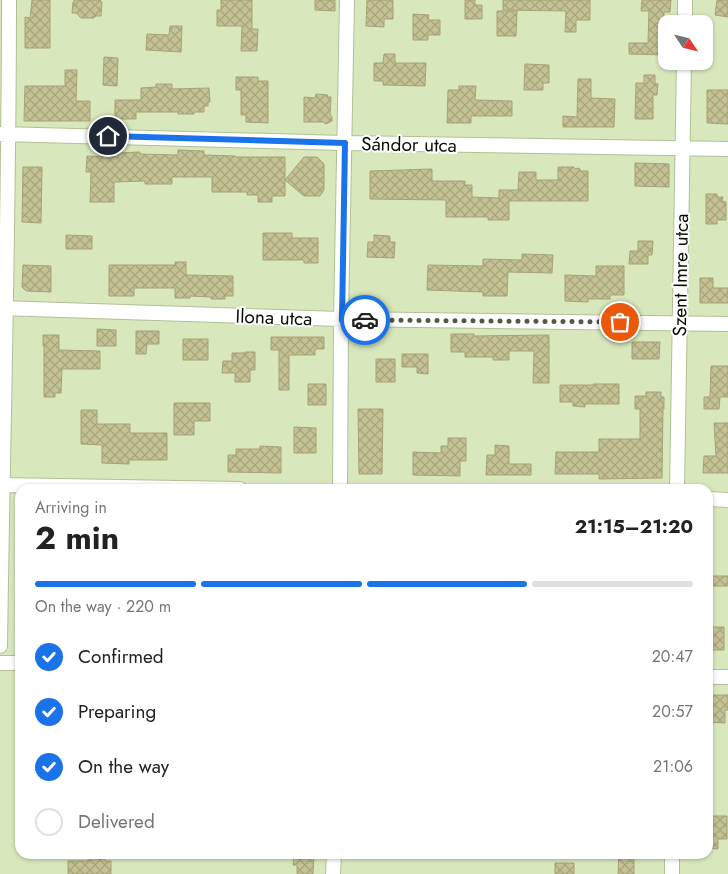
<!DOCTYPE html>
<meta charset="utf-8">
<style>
body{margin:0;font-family:Jost,sans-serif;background:#f2f2f2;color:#222;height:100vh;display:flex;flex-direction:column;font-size:19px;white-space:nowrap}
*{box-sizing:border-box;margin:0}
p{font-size:16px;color:#767676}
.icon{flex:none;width:28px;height:28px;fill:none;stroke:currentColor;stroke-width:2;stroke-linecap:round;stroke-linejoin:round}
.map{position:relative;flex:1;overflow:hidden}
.sheet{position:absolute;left:15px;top:484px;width:698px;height:375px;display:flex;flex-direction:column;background:#fff;border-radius:15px;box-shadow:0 1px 4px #0004}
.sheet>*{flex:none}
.needle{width:32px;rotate:125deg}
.fabs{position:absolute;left:658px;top:15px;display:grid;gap:10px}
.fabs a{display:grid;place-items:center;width:55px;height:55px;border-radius:10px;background:#fff;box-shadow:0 1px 4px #0004;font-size:25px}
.pin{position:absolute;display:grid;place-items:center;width:42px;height:42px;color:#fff;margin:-21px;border:2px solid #fff;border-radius:50%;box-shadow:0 1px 5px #0007}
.courier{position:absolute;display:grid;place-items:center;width:50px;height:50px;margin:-25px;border:4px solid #1a73e8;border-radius:50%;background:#fff;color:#222;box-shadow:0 1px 6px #0007}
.head em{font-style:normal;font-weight:700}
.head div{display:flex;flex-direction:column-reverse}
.head{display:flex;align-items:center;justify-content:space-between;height:85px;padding:0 20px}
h1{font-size:32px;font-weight:700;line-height:38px}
.bar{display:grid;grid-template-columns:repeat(4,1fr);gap:8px 5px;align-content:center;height:60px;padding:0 20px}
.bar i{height:6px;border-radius:4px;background:#e0e0e0}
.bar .selected{background:#1a73e8}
.bar p{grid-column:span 4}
ol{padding:0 20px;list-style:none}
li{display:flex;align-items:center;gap:15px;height:55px}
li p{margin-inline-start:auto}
li .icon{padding:5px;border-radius:50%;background:#1a73e8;color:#fff;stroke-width:4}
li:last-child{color:#767676}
li i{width:28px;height:28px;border:2px solid #e0e0e0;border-radius:50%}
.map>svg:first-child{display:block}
</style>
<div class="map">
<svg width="728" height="874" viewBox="0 0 728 874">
<defs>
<pattern id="building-cross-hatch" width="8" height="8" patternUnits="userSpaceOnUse" patternTransform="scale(1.25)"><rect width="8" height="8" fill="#c4c194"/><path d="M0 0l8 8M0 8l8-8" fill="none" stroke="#a7a57e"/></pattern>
</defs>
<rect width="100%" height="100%" fill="#d8e8bc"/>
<path fill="url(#building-cross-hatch)" stroke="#a6a277" d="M32,0h18v48h-25v-31l5,1z
M74,0h27l-1,2h2l-1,14h-5l-2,2h-13l-5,-5h-4l1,-11h1z
M221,0h31v29h6l-1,22h-16l1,-25h-25v-16h4z
M315,0h20v11l-20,-1z
M367,0h26v19h-9v8l-18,-1z
M465,0h10v5h7v14h-17z
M503,0h87v20h-14v12h-11l1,-21 -63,-1z
M642,0h29l-1,12h-6l-1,22h3v21l-37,-1v-11h19l1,-32h-8z
M717,0h11v17l-13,-2z
M497,11h20l-1,25h-19z
M413,14l16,1 -1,5h12v15h-12v5h-15z
M170,26h12l-1,26 -35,-2 1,-16 22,1z
M384,54h11v9h31l-1,23 -42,-1v-4h-9v-18h9z
M104,57l14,1 -1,28 -14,-1z
M525,64l24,1v18h-6v7h-19z
M65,70h12l-1,31h14v20h-66l1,-35h40z
M644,75h11v8l3,1 -1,11h-4v24h-18v-1l1,-35h8z
M236,77h22v4h10v42l-22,-1v-7h-5v-25h-5z
M578,79h13v19l24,1 -1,28h-51v-11l14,1z
M156,84h16v5l37,-1 1,14h-2v4h-4v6h-10v2h-16v-2h-42v7h-21v-19h26v-12l15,-1z
M459,86h17l-1,14 37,1v15h-41v7h-24l1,-33h11z
M707,90h21v34l-21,-1z
M316,94l12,1 -1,2h4l-1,17 2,3v4l-6,3 -3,-2h-19v-25l11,1z
M178,150l26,1v4l31,1 1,1h49v39h-13v6h-14v-7h-11v-3h-35v-15h-40v7h-27v-3l-31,1v20h-24l1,-30h-5l1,-16 31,1v-4l22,-1v2l38,1z
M304,157h13l7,7v26l-4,6h-16l-19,-16z
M635,163l34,1v23l-34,-1z
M23,167h19l-1,56 -19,-1z
M558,167h16l1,2 4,-1 2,3h7v30h-79v19h-21v-3h-42v-17l-76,-1v-28l62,-2v12h33v4h7v12l27,1v-8h19l1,-18h17v8h22z
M706,194h11v3h6l-1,4 4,1v18h-9v4h-11z
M263,233h29v5h26v25h-14v-3h-41z
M66,235l26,1v13h-26z
M374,235l16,1v6h5l-1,16 -27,-1 1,-15h6z
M638,241h15l-1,14h-4v9h-19l1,-13h8z
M522,254l31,1 -1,18 -44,-1 -1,24h-24v-4l-56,-2 1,-25 55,1v-7l39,1z
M175,262h11v13l47,1v20h-8v3h-14v-2l-21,-1v2h-15v-10h-41v8h-25v-31h66z
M23,265l28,1v26l-25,-1 -4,-4z
M596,266h28v29h-14v4h-22v3l-23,-1v-26l31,1z
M700,278h13v10h15v15h-28z
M97,329l19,1v16h-19z
M136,331h23v13h-12l-1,10h-10z
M451,334h23v2l75,-1v48h-16l1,-32h-25v9h-16v-3h-28v-5h-14z
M43,335h16v15l41,1v18h-38l-1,24h-6v4h-11v-51h-1z
M271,337h53v12h-9v6h-26v35h-10v-40h-8z
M183,339h25v21h-25z
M632,342h28l-1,17h-27z
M245,352h10v18h-5v12h-15v-9h-13l1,-12h9v-8h13z
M402,354h26v20l-11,-1v-6h-15z
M376,359h19v23h-19z
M711,366h17v31h-8l-1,12h-15v-12h6z
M308,384h18v21h-18z
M593,384h26v20h-34v3l-12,-1v-4h-13v-17h33z
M646,392h15v5h3v12h-1l-1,69 -63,1v-5h-44l1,-22h43v-13h41v-30h-5v-13h11z
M174,403h36v18h-16v14h-20z
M358,409h25l-1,65h-23z
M81,410h16v14h33v9h37v27h-38v4l-27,-1v-18l-21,-1z
M714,423h14v50h-25l1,-17h12z
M294,427l22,1v25h-22z
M448,438h18v23h-6v15l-47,-1v-23l28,1v-7h7z
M495,445l14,1v18h22v11h-45l1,-20h8z
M260,446l21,1v26l-53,-1v-17h8v-6h24z
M708,576h20v10h-20z
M708,627h16v23h-16z
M708,695h20v15h-3v13l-17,-1z
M708,816h19v23h-9v10l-10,-1z
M91,854h14v7h6v13h-43v-13h20v-1h3z
M294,854h20l-1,20h-16v-9h-4z
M619,854h15v20h-16z
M555,863h19v11h-19z"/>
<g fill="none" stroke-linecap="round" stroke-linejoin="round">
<defs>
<path id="minor" d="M685,24v-24
M0,134l345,9 383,6
M0,308l341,11 387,5
M0,485l240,4
M340,489l1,-170 6,-319
M677,489l7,-428
M708,499l20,1
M0,646c3,-215 9,-431 9,-646
M0,663h20
M708,677h20
M333,874l1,-20
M672,874v-20"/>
</defs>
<use href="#minor" stroke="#b1c096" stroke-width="16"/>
<use href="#minor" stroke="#fff" stroke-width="14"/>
</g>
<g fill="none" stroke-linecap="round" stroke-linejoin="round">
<path stroke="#515a43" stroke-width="5" stroke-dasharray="0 9" d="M365,320l255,2"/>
<path stroke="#1a73e8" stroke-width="6" d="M108,136l237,7 -3,177h23"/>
</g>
<g text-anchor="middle" stroke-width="4" stroke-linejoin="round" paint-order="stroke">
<g font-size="19" fill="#090d02" stroke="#fff">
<text transform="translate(409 144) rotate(1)" y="7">Sándor utca</text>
<text transform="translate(680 275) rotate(-89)" y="7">Szent Imre utca</text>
<text transform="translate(274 317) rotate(2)" y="7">Ilona utca</text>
</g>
</g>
</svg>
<div class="fabs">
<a><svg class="needle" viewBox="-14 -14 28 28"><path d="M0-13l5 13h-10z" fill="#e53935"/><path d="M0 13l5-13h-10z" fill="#767676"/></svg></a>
</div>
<div class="pin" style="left:620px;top:322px;background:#ea580c"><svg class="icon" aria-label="bag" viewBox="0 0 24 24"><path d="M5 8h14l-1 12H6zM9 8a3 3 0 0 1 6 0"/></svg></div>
<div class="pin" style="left:108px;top:136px;background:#1f2937"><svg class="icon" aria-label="home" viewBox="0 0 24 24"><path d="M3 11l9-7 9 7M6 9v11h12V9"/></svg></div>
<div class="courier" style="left:365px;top:320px"><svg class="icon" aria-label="car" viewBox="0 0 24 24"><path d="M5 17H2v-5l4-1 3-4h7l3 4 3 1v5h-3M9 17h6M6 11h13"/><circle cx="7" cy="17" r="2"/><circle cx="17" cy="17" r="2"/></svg></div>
<section class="sheet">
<div class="head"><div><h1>2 min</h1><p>Arriving in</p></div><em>21:15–21:20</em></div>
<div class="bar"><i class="selected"></i><i class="selected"></i><i class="selected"></i><i></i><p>On the way · 220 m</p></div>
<ol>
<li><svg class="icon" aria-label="check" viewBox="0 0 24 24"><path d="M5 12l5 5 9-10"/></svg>Confirmed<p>20:47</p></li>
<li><svg class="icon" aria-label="check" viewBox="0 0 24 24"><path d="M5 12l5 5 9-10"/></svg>Preparing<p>20:57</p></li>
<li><svg class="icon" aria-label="check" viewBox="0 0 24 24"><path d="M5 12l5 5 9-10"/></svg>On the way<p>21:06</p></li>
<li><i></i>Delivered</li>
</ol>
</section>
</div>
